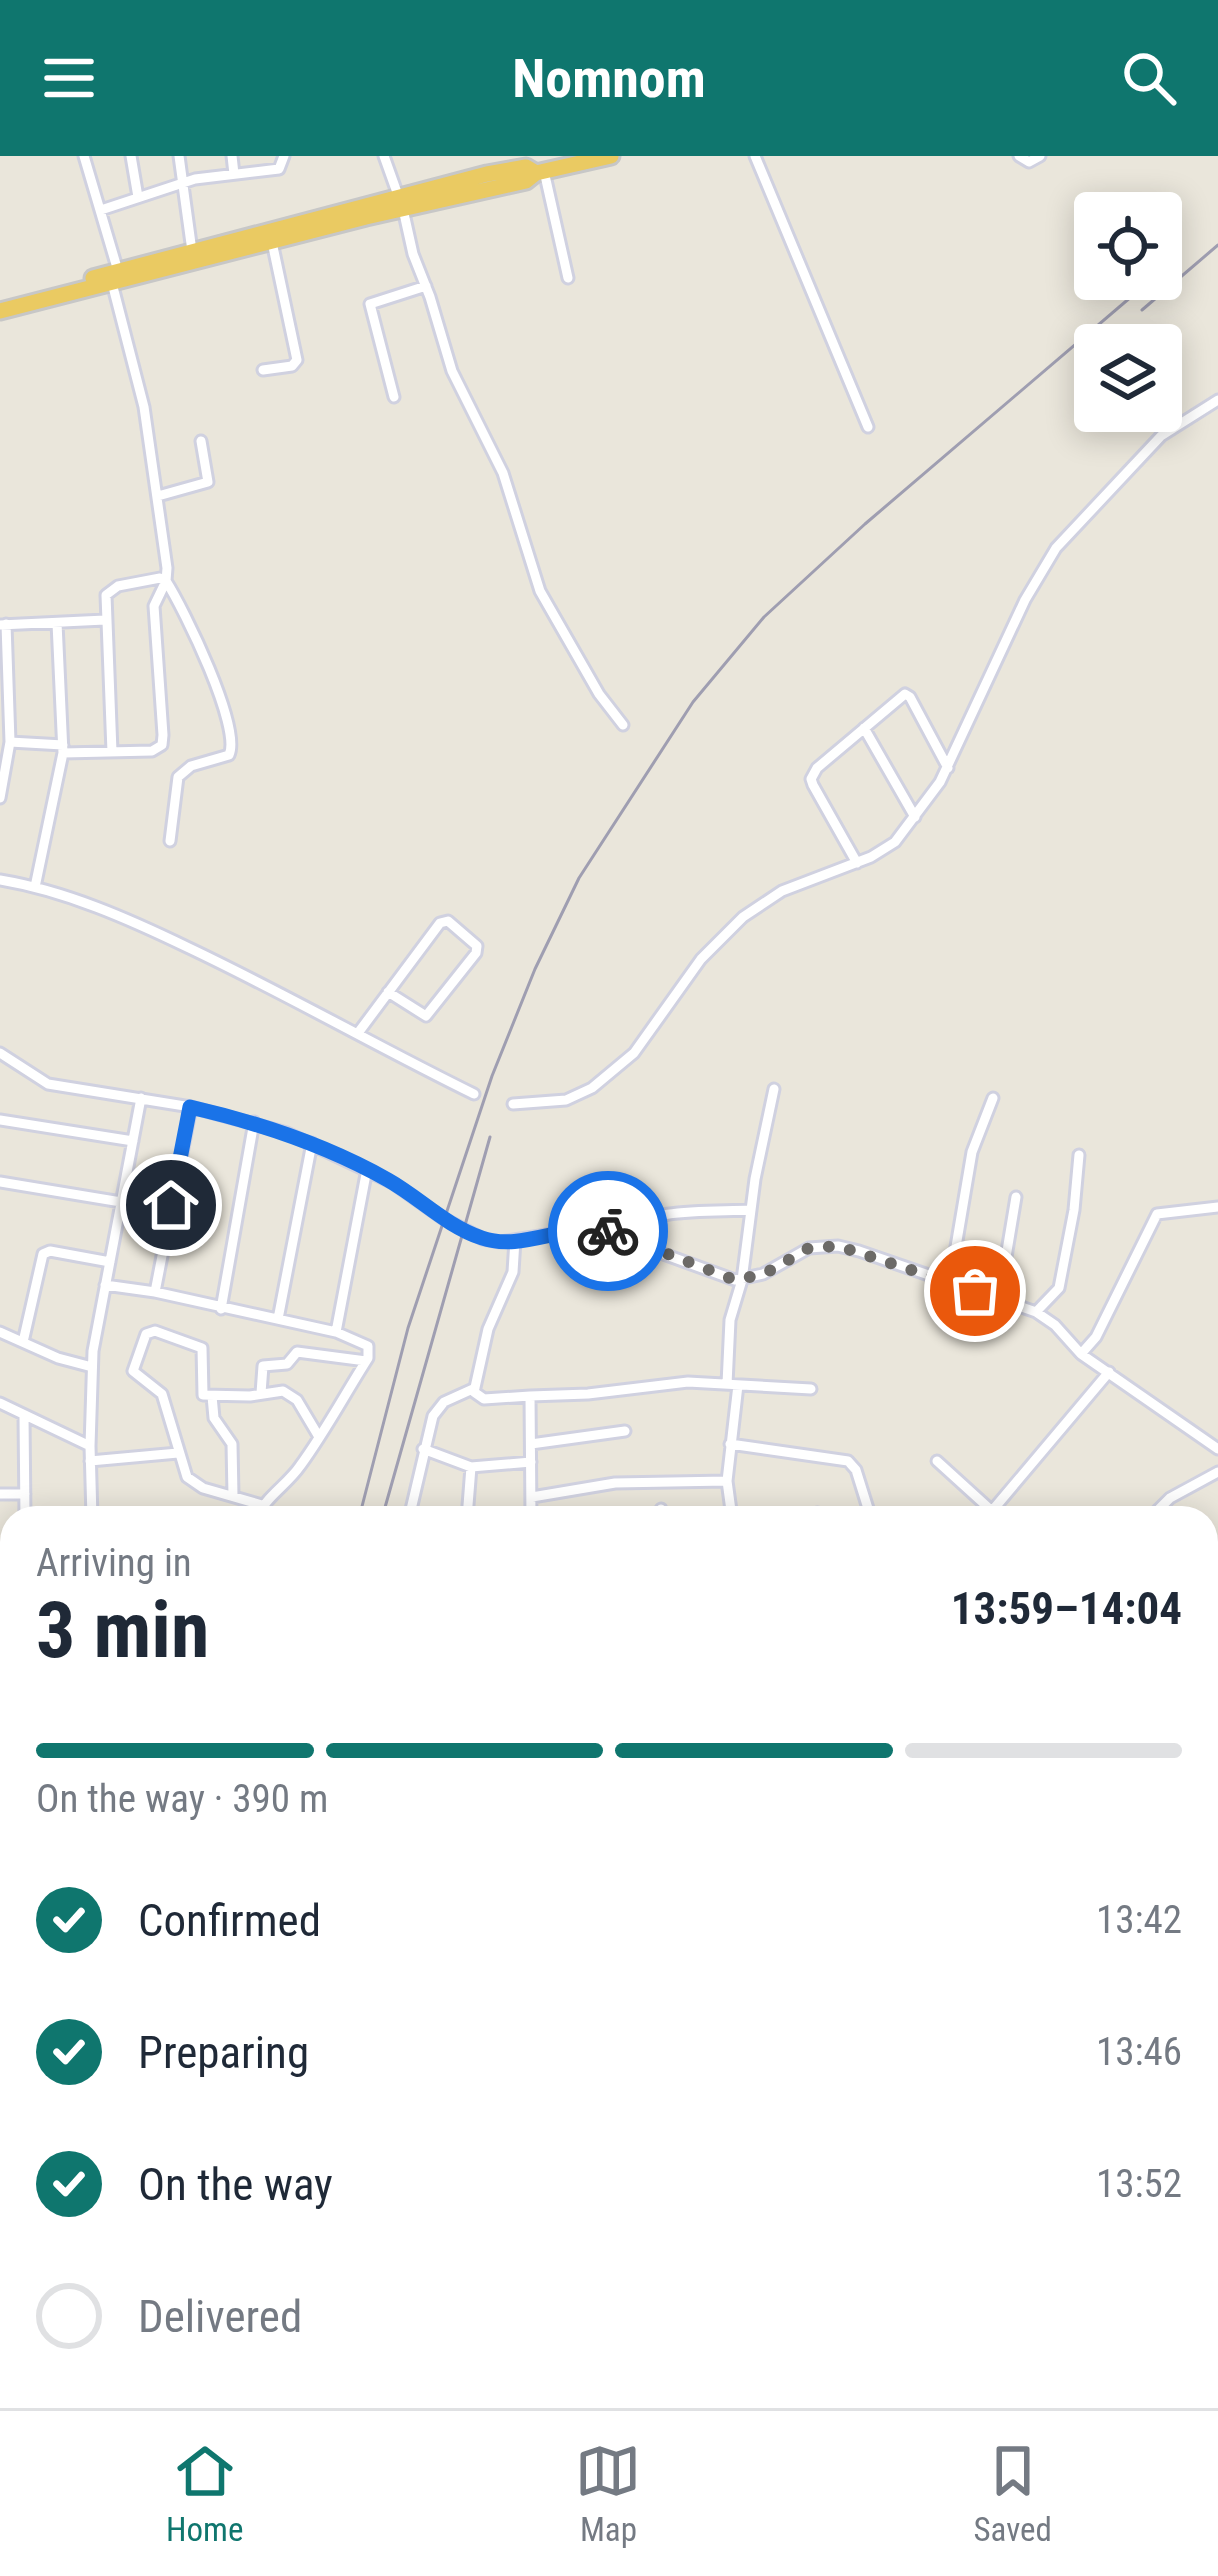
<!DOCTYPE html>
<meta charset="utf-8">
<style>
body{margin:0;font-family:"Roboto Condensed",sans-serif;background:#f6f6f7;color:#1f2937;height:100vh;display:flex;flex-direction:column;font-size:45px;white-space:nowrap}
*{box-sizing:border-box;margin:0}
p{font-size:39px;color:#747a83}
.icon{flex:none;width:66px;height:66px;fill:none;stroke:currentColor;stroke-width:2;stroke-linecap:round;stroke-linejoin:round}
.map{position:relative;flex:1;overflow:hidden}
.drawer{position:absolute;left:0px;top:1350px;width:1218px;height:903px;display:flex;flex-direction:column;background:#fff;border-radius:36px 36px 0 0;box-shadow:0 6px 30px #0003}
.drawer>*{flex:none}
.buttons{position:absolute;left:1074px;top:36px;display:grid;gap:24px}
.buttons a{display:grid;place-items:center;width:108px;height:108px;border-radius:12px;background:#fff;box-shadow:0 6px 30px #0003;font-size:60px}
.pin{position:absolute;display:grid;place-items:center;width:102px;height:102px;color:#fff;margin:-51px;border:6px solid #fff;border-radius:50%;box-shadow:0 3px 12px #0007}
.courier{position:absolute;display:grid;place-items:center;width:120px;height:120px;margin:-60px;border:9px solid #1a73e8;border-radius:50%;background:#fff;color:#222;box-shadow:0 3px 15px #0007}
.overview em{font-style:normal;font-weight:700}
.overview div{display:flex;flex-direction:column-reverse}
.overview{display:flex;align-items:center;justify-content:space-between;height:204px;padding:0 36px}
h1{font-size:78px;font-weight:700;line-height:90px}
.bar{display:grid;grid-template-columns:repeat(4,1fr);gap:18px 12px;align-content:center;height:144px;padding:0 36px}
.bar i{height:15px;border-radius:9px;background:#e0e1e3}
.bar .active{background:#0f766e}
.bar p{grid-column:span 4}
ol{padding:0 36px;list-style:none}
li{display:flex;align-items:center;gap:36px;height:132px}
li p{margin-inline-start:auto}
li .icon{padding:12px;border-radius:50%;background:#0f766e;color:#fff;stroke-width:4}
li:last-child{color:#747a83}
li i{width:66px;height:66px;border:6px solid #e0e1e3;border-radius:50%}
header{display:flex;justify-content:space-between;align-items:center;height:156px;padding:0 36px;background:#0f766e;color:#fff;font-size:54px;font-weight:700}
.tab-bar{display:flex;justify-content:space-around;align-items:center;height:168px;border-top:3px solid #e0e1e3;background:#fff;font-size:33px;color:#747a83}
.tab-bar a{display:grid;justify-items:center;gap:6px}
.tab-bar .active{color:#0f766e}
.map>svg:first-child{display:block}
</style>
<header><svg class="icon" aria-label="menu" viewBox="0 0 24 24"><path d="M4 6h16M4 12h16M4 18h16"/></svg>Nomnom<svg class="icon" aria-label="search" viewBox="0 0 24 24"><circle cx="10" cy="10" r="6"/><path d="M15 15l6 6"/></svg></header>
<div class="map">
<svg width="1218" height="2252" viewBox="0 0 1218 2252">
<rect width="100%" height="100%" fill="#eae6db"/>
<path fill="#76b4e4" d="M12,1580v163l-12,3v-165z"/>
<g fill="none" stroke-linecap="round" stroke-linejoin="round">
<defs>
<path id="minor" d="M84,0l34,115
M131,0l7,41
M179,0l13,95
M232,0l2,18
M384,0l15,42
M755,0l113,271
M1019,0l10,6 11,-6
M544,15l24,107
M403,53l10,45 17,43 22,74 51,102 37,118 59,103 24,31
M101,54l94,-31 84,-10 5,-13
M263,214l29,-4 5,-6 -25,-118
M394,241l-24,-93 56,-18
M158,340l50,-14 -7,-41
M0,469l105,-5
M864,572l51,89
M10,586l53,3
M112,596l-6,-157 12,-9 42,-8 6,3c18,28 76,147 63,174l-38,11 -13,11 -8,64
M63,597l89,-2 10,-6 1,-10 -9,-129 12,-25 1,-13 -23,-161 -32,-124
M0,642l10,-56 -4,-118
M857,707l-44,-78 -2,-6 6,-11 88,-74 5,3 38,71
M0,724c66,11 129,39 189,68 97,46 189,99 285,146
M35,731l28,-134 -6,-130
M358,877l82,-110 8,-2 29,25 -1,7 -50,63 -38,-24
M0,897l48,31 143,23 96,26 106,50 51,36 39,20 17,3 92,-14 143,52 28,-6 46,-26 29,-2 21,5 177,61 19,13 26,29 137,95
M513,948l53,-4 26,-12 42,-35 67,-94 42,-42 39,-26 89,-34 24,-15 45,-60 85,-182 31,-52 105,-112 57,-36
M0,964l133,21
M0,1026l121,20
M614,1078c40,-27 90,-22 137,-24
M515,1084l-2,32 -25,57 -14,63 10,7 46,-3 1,122
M950,1126l22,-130 21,-54
M105,1129l50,7 181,40 32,14v12c-23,36 -43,74 -68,108 -13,19 -36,32 -43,52
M155,1136l36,-185
M999,1143l17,-102
M221,1153l33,-187
M1036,1156l23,-24 15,-78 5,-55
M278,1163l34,-176
M0,1176l58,26 34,9
M336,1176l31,-163
M23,1186l20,-88 7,-3 60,11
M1081,1198l15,-17 61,-123 61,-7
M727,1228l3,-64 12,-40 13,-101 19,-90
M261,1237l2,-27 24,-2 10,-12 69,9
M212,1240l2,22 18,26 1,52
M530,1240l58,-2 100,-12 123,7
M0,1247l90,43
M24,1260l1,102
M531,1288l94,-13
M730,1288l118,17 8,9 15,48
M423,1293l48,18 60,-5
M90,1305l88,-8
M937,1305l55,50
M0,1338h25
M532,1341l83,-14 112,-2
M262,1349l-59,-17 -16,-11 -25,-83 -29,-23 13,-37 9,-3 47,17 1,47 47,1 33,-5 14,9 22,37
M661,1353l3,9
M817,1357l1,5
M92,1362l-2,-72 3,-95 48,-253
M409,1362l24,-102 11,-14 31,-14
M467,1362l4,-51
M732,1362l-5,-37 11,-96
M986,1362l123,-146
M1150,1362l20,-20 48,-26
M1218,1425l-7,24 7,14
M0,1498l12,-2
M0,1576l12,-3
M1206,1713l4,-24
M0,1758l12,-2
M0,1804l12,3
M1206,1837l12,1
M0,1880l9,-16
M1206,1890l12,1
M1206,1986h12
M0,2119l9,6
M0,2194l8,-13
M1206,2213l12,2
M0,2236l24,15 12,-10
M375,2242l67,10
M1071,2249l13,3
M182,2252l3,-11
M254,2252l2,-11
M299,2252l2,-11
M749,2252l4,-11
M948,2252l7,-11
M1217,2252l1,-12"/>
<path id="trunk" d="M93,122l394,-104 39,-7 10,6
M0,155l366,-94 160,-36 10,-8 75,-17
M0,1860l12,6
M976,2241l17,11"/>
</defs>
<use href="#minor" stroke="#d0d1e0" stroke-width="15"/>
<use href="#trunk" stroke="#c7c7c7" stroke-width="21"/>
<use href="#minor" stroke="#fff" stroke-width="9"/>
<use href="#trunk" stroke="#eaca62" stroke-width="15"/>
<path stroke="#9f9eb1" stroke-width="3" d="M1142,154l76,-65
M359,1362l49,-190 84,-252 43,-107 44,-91 114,-176 71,-85 101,-93 287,-245
M382,1362l108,-381
M67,2252l9,-11
M92,2252l9,-11"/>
</g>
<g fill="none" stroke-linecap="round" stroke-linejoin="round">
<path stroke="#6c6a67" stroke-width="12" stroke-dasharray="0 21.6" d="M608,1075l127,49 29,-6 45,-26 29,-2 137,45"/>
<path stroke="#1a73e8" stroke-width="15" d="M171,1049l19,-98c70,16 136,38 198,73 32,18 58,46 94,58 40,14 84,-16 126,-7"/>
</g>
</svg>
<div class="buttons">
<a><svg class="icon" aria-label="locate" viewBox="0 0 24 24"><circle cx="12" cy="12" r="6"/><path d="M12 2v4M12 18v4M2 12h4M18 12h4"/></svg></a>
<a><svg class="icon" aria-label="layers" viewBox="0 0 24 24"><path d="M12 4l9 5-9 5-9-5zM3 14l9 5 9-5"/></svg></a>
</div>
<div class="pin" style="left:975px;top:1135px;background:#ea580c"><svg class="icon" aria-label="bag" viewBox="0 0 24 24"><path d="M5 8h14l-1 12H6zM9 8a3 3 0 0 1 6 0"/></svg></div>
<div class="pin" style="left:171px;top:1049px;background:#1f2937"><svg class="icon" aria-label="home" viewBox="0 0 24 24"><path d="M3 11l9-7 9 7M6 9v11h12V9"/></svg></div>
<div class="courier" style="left:608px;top:1075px"><svg class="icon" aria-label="bike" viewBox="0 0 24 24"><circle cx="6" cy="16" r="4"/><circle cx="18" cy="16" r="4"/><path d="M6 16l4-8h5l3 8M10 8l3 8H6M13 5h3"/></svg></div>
<section class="drawer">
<div class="overview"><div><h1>3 min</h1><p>Arriving in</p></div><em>13:59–14:04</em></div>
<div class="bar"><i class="active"></i><i class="active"></i><i class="active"></i><i></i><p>On the way · 390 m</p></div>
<ol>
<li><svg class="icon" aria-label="check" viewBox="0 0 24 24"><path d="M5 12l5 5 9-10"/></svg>Confirmed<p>13:42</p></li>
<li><svg class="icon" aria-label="check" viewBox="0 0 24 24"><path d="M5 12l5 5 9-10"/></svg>Preparing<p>13:46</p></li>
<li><svg class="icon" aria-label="check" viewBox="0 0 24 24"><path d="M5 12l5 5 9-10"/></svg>On the way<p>13:52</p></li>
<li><i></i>Delivered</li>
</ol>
</section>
</div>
<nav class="tab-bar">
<a class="active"><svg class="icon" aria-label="home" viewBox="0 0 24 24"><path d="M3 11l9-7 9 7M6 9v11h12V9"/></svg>Home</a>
<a><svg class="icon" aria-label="map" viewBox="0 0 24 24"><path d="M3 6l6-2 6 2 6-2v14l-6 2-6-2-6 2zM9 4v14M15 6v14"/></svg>Map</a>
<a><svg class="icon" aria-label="saved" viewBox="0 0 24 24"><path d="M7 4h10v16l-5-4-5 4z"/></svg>Saved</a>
</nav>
